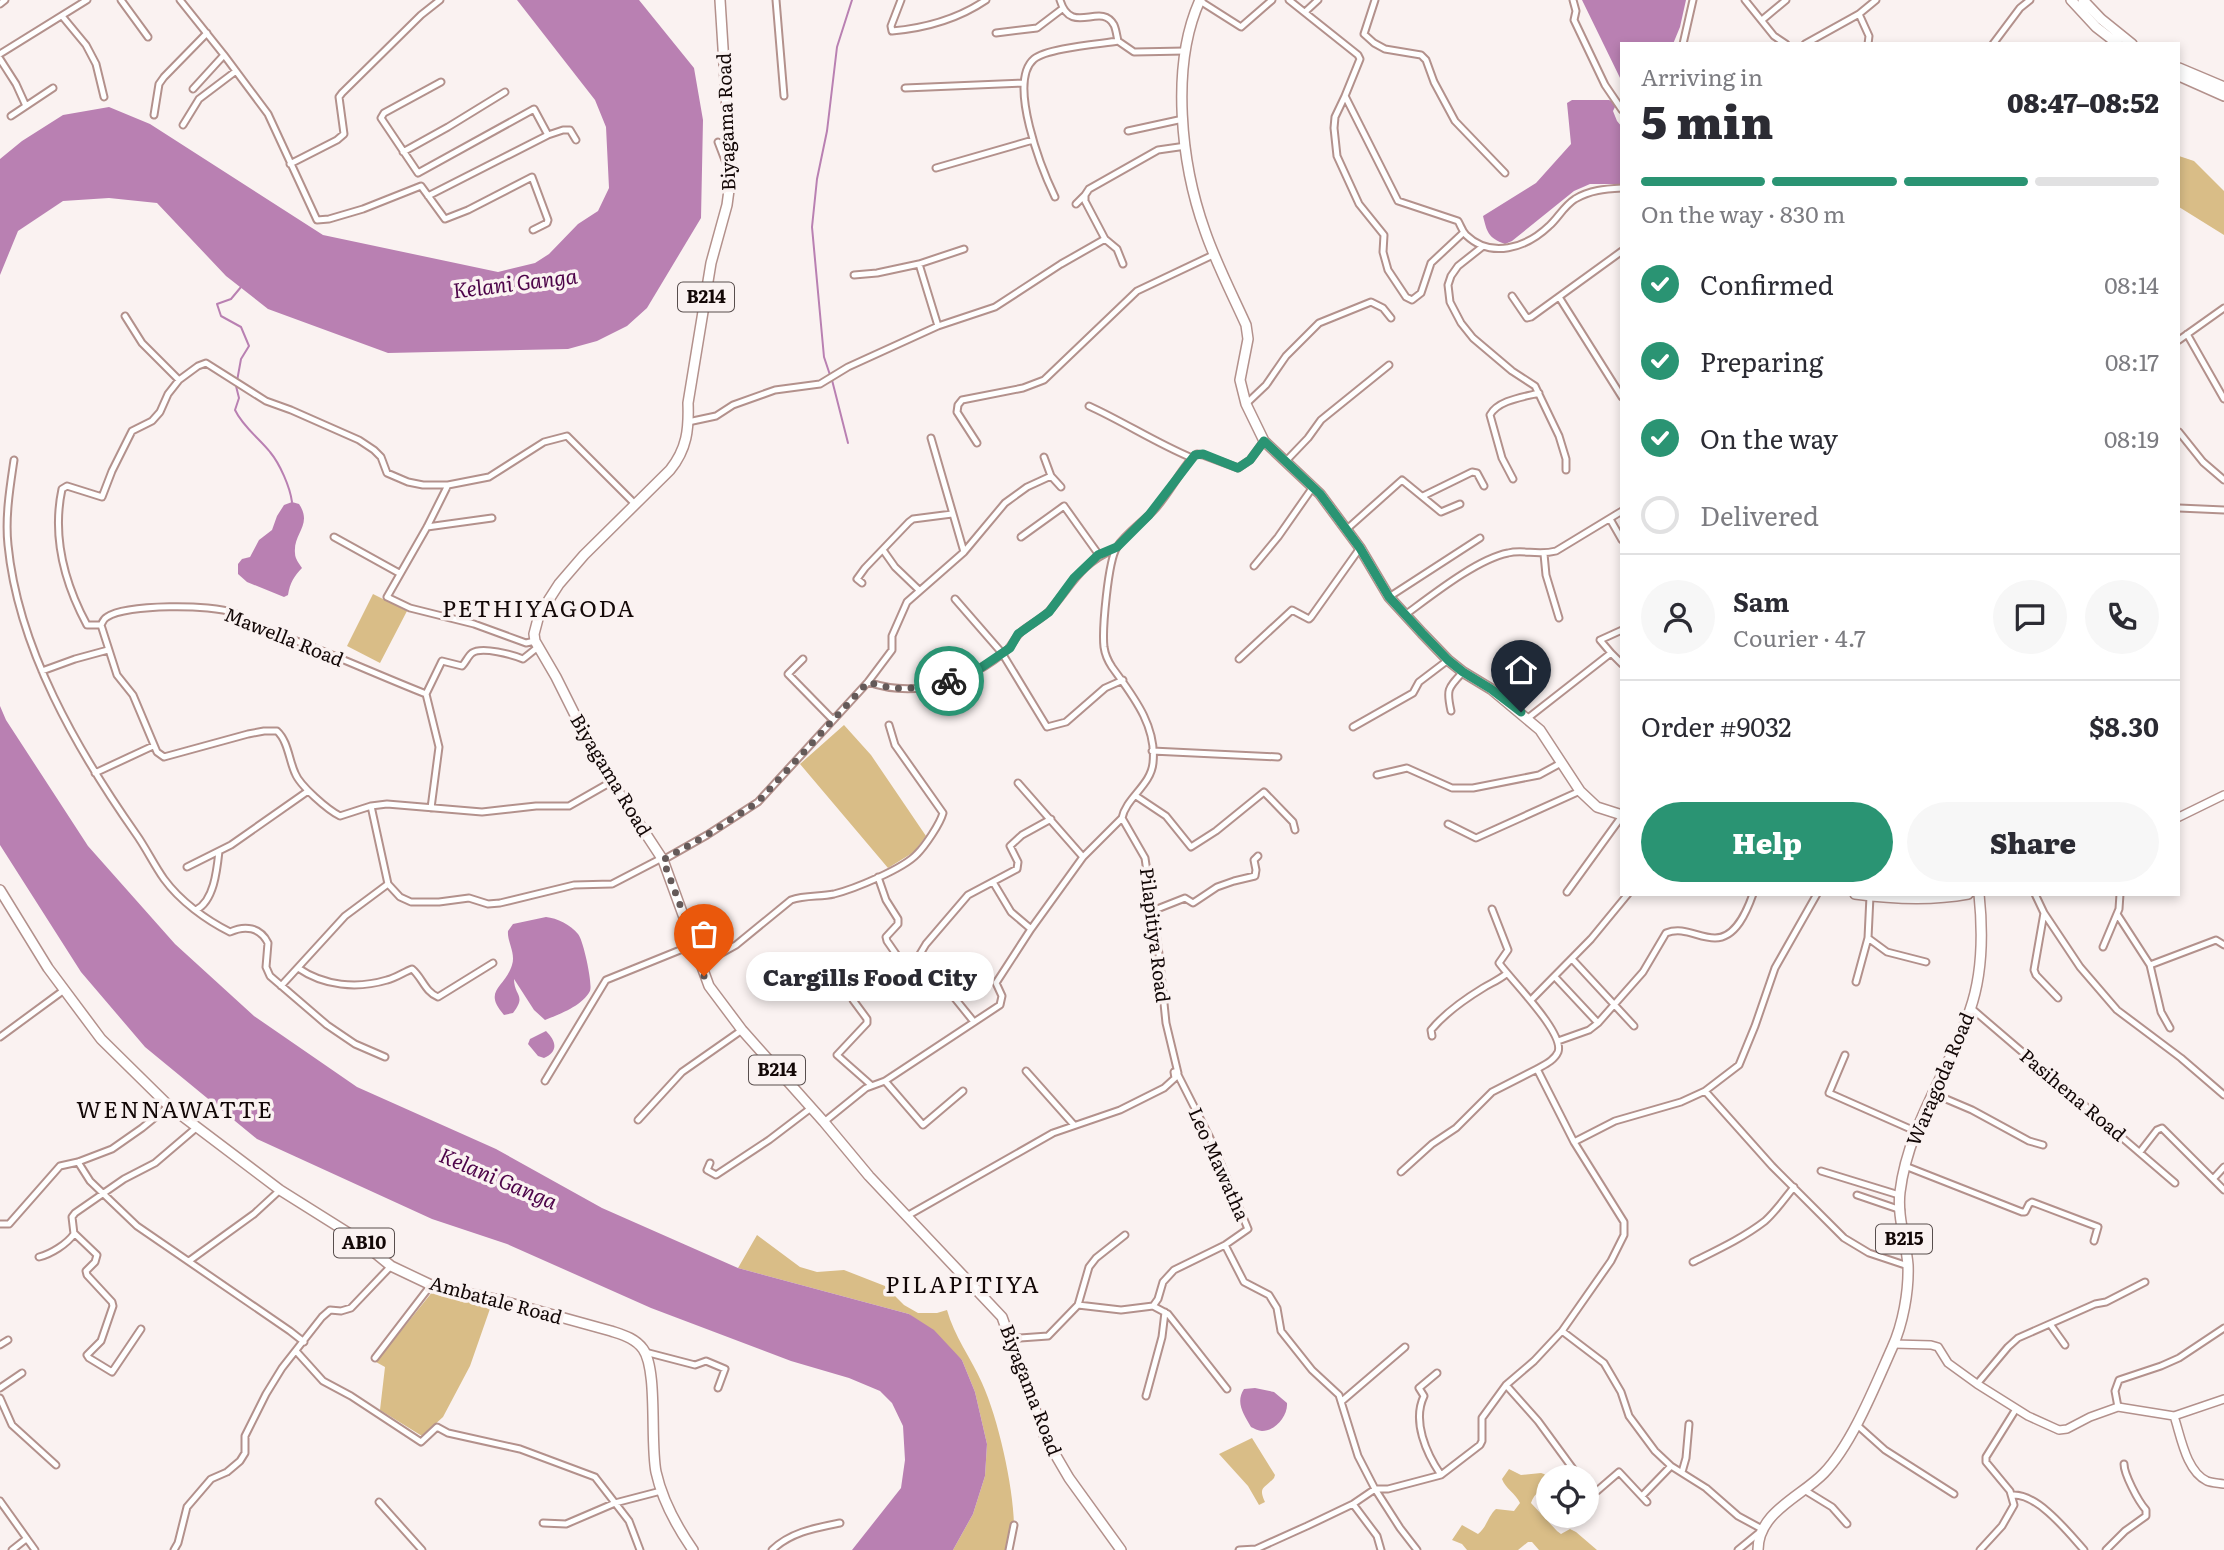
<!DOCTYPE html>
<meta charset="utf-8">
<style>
body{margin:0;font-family:Literata,serif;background:#f7f7f7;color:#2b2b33;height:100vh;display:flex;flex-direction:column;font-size:26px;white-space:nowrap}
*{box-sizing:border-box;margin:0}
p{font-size:23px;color:#7c7c81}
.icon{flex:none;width:38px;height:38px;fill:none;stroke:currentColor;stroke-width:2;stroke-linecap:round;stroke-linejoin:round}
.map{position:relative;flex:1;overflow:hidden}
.side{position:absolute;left:1620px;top:42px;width:560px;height:854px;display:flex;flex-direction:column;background:#fff;border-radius:0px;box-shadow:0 4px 10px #0003}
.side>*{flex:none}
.controls{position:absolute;left:1536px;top:1465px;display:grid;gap:14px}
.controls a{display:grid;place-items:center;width:63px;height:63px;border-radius:50%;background:#fff;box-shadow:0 4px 10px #0003;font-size:35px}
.pin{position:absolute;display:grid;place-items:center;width:60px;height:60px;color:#fff;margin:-72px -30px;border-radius:50% 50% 50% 0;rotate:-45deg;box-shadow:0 0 7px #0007}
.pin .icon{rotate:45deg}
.courier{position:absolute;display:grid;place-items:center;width:70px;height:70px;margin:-35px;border:5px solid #2a9473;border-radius:50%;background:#fff;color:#222;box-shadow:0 2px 9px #0007}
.bubble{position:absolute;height:49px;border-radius:24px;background:#fff;box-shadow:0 4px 10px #0003;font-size:23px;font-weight:800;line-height:49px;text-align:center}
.head em{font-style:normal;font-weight:800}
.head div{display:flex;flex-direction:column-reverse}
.head{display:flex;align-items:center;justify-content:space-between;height:119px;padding:0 21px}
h1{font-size:46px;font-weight:800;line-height:52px}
.bar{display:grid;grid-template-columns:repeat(4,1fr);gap:10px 7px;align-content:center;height:84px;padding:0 21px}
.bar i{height:9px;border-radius:5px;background:#e1e1e2}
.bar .current{background:#2a9473}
.bar p{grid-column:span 4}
.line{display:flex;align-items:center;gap:18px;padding:0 21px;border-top:2px solid #e1e1e2}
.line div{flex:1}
.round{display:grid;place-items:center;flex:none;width:74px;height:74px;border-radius:37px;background:#f7f7f7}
ol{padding:0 21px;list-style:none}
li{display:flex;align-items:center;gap:21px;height:77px}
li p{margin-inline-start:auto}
li .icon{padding:7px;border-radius:50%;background:#2a9473;color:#fff;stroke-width:4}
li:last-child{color:#7c7c81}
li i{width:38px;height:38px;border:4px solid #e1e1e2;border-radius:50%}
.cta{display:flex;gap:14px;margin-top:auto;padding:14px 21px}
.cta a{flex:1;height:80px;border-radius:42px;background:#2a9473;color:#fff;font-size:28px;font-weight:800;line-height:80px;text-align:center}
.cta a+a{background:#f7f7f7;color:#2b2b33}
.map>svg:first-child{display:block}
</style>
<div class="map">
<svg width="2224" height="1550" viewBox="0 0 2224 1550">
<rect width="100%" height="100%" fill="#faf2f1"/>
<path fill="#d9bd87" d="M2179,156l15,5 30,30v44l-45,-28z
M373,594l34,17 -27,52 -33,-17z
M844,725l27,30 55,81 -12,16 -26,16 -88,-104z
M757,1235l43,32 17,5 27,-2 41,16 19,19 14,8h19l10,-3c7,26 24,48 35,73 16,35 31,102 32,141 0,8 -4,18 -5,26h-56l20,-36 12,-38 2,-32 -12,-52 -13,-32 -53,-46 -171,-46z
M433,1291l59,12 -22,63 -27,51 -21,19 -42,-26 5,-43 -9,-5z
M1252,1438l23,37 -1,3c-10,11 -16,9 -9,24l-6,3 -11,-19 -29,-32z
M1509,1469l12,6 20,-2 6,2 1,4c-4,9 -14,14 -17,24l26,28 4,3 9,-5 6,3 21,18h-58l-7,-8h-4l-10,8h-51l-5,-6 -10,-4 10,-15 16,9c9,-7 10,-18 18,-25l18,2 6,-8c-4,-9 -15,-15 -18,-24z"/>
<path fill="#b980b2" d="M517,0h122l55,68 9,52 -2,98 -54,90 -20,18 -30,15 -29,8 -180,4 -120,-44 -42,-33 -69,-73 -48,-5 -46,3 -45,30 -18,44v-116l22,-18 41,-26 46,-8 41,17 173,111 175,37 37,-9 14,-9 29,-30 20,-13 11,-23 -3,-61 -11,-27z
M1582,0h104l-6,27 -7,17h-51v38z
M1572,100h37l8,3 -4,8 4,10 5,6v57h-32l-16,7 -62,50 -7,3c-17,-6 -18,-12 -22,-28l53,-33 35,-39 -4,-41z
M292,502l7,2c14,21 -6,29 -4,49 0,6 4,10 7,15 -8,8 -12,15 -14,27l-4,2 -37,-15 -9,-8v-10l4,-5 8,-2 9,-17 13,-10 5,-14 7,-11z
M0,706l6,14 82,126 87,98 79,72 103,71 139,62 106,59 136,60 171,46 25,16 28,30 13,32 12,52 -2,32 -12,38 -20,36h-101l49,-62 4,-28 -2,-34 -11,-23 -12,-12 -31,-13 -58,-17 -140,-53 -144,-64 -75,-25 -175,-80 -112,-92 -64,-75 -81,-127z
M546,917c11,1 25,8 32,17 5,5 15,50 12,57 -8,15 -30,23 -45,29l-11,-10 -20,-31c0,17 13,16 -1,34l-9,2c-22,-25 1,-27 8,-50 4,-12 -5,-23 -4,-34l5,-7z
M546,1031c10,10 13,20 -2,27l-6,-2 -10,-12 2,-5z
M1255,1388l19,4 13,11c1,13 -12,28 -25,28 -3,0 -9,-3 -11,-4 -7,-13 -16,-24 -7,-38z"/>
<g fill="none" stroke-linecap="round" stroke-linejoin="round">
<path stroke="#b980b2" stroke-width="2" d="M830,375l-6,-18 -12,-130 5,-48 10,-48 10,-84 15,-47
M832,380l16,63
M237,381l4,-22 8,-13 -8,-19 -20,-11 -4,-12 14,-5 10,-12
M236,386l3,12 -4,12c8,17 24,28 35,42 10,12 20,35 22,50"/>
<defs>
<path id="minor" d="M121,0l27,37
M180,0l44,55 44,59 49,106 12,-1 34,-10 58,-23 24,33 23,-9 64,-33 16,43 -1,3 -14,7
M776,0l8,96
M901,0l-10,26 1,5c34,-3 66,-12 94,-31
M1060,0c11,37 41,1 54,25 2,4 3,12 4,16l16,11 51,-1
M1289,0l69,55 2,4 -15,37 53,105 60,20c3,5 4,10 8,14 25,24 60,13 83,-9 9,-8 15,-20 26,-27 15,-9 30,-10 47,-11
M1375,0l-11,34 10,9 11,6 36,6 5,5 8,22 21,39 50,52
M1573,0l3,11 -2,9 31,65 17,25
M1745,0l29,36 12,8
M1200,1l41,26 31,-27
M0,4l5,-4
M1305,12l13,-12
M1859,14l10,22 -1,8
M62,16l24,29 10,19 8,33
M1762,20l24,-20
M996,33l41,-5 25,-19
M1683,44l10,-44
M1805,44l54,-30 17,-14
M1993,44l27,-36 10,-8
M0,54l87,-54
M0,59l16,25 10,22
M441,82l-57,31 -3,5 37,55 116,-64 14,26
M905,88l119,-5
M193,89l31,-34
M1345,96l-10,21 -1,11 3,28 22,48 25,31 -1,17 5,18 18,27 6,3 9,-7 10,-30 32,-30
M154,115l5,-31 5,-7 43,-44
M11,116l42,-28
M183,125l16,-26 37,-28
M1128,131l55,-12
M718,142l10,26
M403,152l45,-25 57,-35
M290,164l47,-24 7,-6 -5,-37 3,-4 79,-78 19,-15
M936,168l97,-28
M428,196l120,-61 15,-5h7l6,10
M1055,197c-13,-27 -48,-115 -21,-138 13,-11 66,-15 84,-18
M1076,204l9,-9
M1482,247l-24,19 -7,10 -3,9 2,17 11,21 12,15 39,33 23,15 24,50 7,23v11
M919,264l45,-15
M1123,264l-6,-15 -12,-10 -20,-38v-6l4,-6 69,-39 28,-4
M854,275l23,-2 42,-9 19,62
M1512,296l15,22 4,-1 91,-66
M1559,297l63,100
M125,316l17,27 37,37
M2187,334l37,65
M2179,340l45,-32
M1246,404l20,-19 20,-29 33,-33 52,-21 12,6 8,10
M1089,406c35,16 67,37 103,52
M688,422l28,-6 17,-11 42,-15 45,-6 28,-17 90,-41 57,-19 66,-43 44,-25
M2179,432l24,30 21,18
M931,438l33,114
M977,443l-20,-31 1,-7 4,-5 61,-12 21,-8 93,-89 76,-36
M1044,457l7,19 10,11
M14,460c-4,27 -9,57 -6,85 10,103 69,205 128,289 10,14 18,31 28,45 16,22 42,41 66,53 15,-7 30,-5 38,11l-2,24 4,9 57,49 28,19 30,13
M1286,461l22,-23 13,-18 68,-55
M1513,479l-11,-21 -12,-43c8,-15 34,-18 49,-22
M448,485l-21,42 -40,70 23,11 64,16 52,19 9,-2
M1423,496l49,-24 5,1 7,13
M2179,508l45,2
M1610,519l12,21
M427,527l65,-9
M1347,529l55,-49 39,32 19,-8
M334,537l65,36
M1021,537l43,-31 35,49
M883,550l12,17 24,23
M1544,554l2,21 13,43
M1254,566l24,-29 35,-50
M862,583l-5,-4 8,-11 44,-46 4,-3 39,-5
M1389,597l91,-59
M955,599l47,54 45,74 19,-5 39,-34 18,-8
M1405,615c26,-19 72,-56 103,-62 16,-4 29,3 48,-2l66,-40
M101,625l16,50 16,20 24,57 7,5 84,-23 16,-3h13c11,10 12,29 18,42 5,13 33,37 45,43l31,-10 16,-2 95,8 54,-6h33l42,-24
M1611,653l11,11
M803,659l-15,15 45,46
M1239,659l53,-49 17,9 2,-2 49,-69
M42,671l33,-12 33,-9
M868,682c48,17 103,0 140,-33 5,-5 7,-12 13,-17 9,-8 22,-13 30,-23 22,-26 30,-46 65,-61
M426,694c-38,-15 -76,-32 -114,-47 -21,-9 -45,-14 -65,-25 -5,-2 -8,-7 -13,-9 -22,-9 -108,-9 -127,4 -4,2 -4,5 -6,8h-14c-22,-41 -35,-89 -25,-136l5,-3 35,11 10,-26 20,-40 20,-10 8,-9 8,-18 11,-14 19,-14 8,-3 60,38 25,9 68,30 15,10 7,7 6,16 21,9 15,3h25l41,-8 55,-35 23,-6 68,68
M1451,711c-5,-22 -3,-23 12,-39
M1528,718l83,-65 -11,-13 22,-10
M1353,727l60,-34 6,-11 29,-22
M1152,751l126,6
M95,773l58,-27
M1377,775l30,-7 45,20h21l66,-13 22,-12
M1018,783l65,74
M1136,796l30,20 25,31 25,-16 48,-39 29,30 2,8
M431,808l8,-61 -13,-53 16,-33 20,5c4,-4 6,-10 10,-13 10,-7 41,2 51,6l15,-12
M1448,824l28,14 104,-47
M663,860l44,-25 51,-33 110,-120 24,-32v-14l15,-34 57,-50 41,-49 22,-16 24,-11
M187,867l44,-22 77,-54
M878,877l8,23 12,19v5l-12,13 1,4 18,26
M993,882l18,30 20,17
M388,884l12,13 11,5h28l30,-4 19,6 12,-1 74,-18 38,-1 50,-26
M1567,892l55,-76
M2035,894l9,19 36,54 37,43 64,48 43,37
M196,910c18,-9 21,-40 23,-59
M1152,911l33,-13 8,5 24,-16 17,-6 21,-5 1,-6 -2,-10 4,-4
M2044,913l-10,57 2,5 22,23
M2117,914l33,51 66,-25 8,5
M1868,938l19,14 39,10
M2103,947l16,-38 1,-15
M1572,959l62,67
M700,965l36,-20 55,-45c14,-5 29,-3 43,-6 20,-5 69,-25 83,-40 8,-8 23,-30 26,-41l-48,-68 -6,-20
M2150,965l11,47 9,16
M298,968c26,18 59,21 89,12 9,-2 17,-8 25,-11 10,8 13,23 26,28l55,-34
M1555,977l43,46
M1856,982l12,-44 2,-42
M281,986l64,-70 43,-32 -17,-78
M953,996l21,26
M1531,1000l60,-61 37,-45
M1971,1008l204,175
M1432,1036l-1,-6c14,-17 34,-31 52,-42 8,-5 16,-8 23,-14
M0,1037l64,-47
M1558,1041l31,-11 9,-7 45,-51 23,-39c18,-7 32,5 49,5 21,0 32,-27 38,-44
M1845,1055l-16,38 86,38
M1026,1071l48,54
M545,1081l61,-101 89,-36
M885,1081l38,44 40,-34
M871,1085l-34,-30 30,-32v-4l-14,-19 64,-41 9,-15 42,-49 49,-26 1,-7 -8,-16 12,-11 29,-16
M1705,1091l67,75 72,72 25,15 39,13
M1932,1093l40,17 57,31 14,4
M638,1120l44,-48 60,-42
M824,1122l42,-34 19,-7 115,-76 2,-9 -6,-13 35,-54 52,-72 39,-39
M1574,1142l41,-21 66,-19 24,-11 34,-26 16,-39 20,-58 42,-74
M2140,1152l17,-22 5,-2 62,62
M78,1162l12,19 47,45 153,105 14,11
M710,1163l-3,7 9,5 53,-35 42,-32
M1905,1166l117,46h3l4,-8 3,-2 66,25 -4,14
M1821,1171l78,24
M1401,1172l31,-28 24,-16 36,-36 45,-23
M2213,1179l11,-12
M1857,1195l44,15
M907,1216l146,-83 67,-23 44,-22 11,-10 -1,-6 4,1 -12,-50 -7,-69 -14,-96 -23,-40c4,-20 29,-33 31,-55 4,-38 -21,-68 -41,-96 -4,-6 -7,-13 -8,-20 -2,-17 4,-86 13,-100 9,-14 26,-25 37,-37 15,-16 24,-36 38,-52l5,-4 6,1 35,13 12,-8 14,-19
M0,1224h9l51,-58 18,-4 34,-13 30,-21 27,-22
M74,1233l23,22 -2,7 -9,9 1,4 25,27 1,4 -12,35 -14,14 2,3 23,14 29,-43
M1225,1245l19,37 25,13 8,13 4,23 31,39 27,25 19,61 17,33 25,39 17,22
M39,1257c12,-3 28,-13 35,-23l-2,-17 3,-4 49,-34 31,-16 41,-35
M189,1261l65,-47 26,-24
M1693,1262c24,-12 50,-24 72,-41 11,-10 20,-23 29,-34
M1078,1305l11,-38 7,-9 29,-23
M1153,1306l15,8 59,75
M2050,1324l15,21
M1562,1331l42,32 17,29 8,24 26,35 16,15 35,22 32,28 24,13
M1010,1336l10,2 28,-2 30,-31 43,5 32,-4 5,-7 5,-17 11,-12 51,-25 23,-16 -38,-91 -33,-65
M0,1345l8,-5
M296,1351l27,30 28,15 70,46 16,-15 11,6 72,16 75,28 34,44 11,29
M645,1352l50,13 11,-4 19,8 -7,19
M375,1358l56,-73
M1437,1373l-18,15 5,8c-12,25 2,57 17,79
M1977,1384l31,-37 10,-9 77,-34 11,-2 39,-20
M1506,1385l32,36 41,56
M0,1388l22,-15
M1146,1396l16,-59 3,-25
M0,1398l12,27 44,40
M1342,1401l63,-54
M2118,1407l-3,-16 4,-11 42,-14 18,-8 45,-30
M1856,1424l29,26 69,44
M1682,1472l4,-14 3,-34
M1587,1487l10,4 22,-19 28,30
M1806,1491l26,16 15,17
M2013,1495c25,-1 55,37 71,55
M1642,1496l29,-30
M0,1501l35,49
M379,1502l43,48
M1353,1504l24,32 4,14
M543,1523l23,1 49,-21 46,-12
M12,1550l14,-11
M174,1550l4,-7 9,-36 24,-28 16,-7 13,-11 5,-8v-17l21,-42 16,-26 40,-51 8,-7 11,1 10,-3 40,-42
M772,1550c19,-18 43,-22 68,-27
M1009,1550l5,-25
M1239,1550l17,-1 51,-23 46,-22 22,-15h13l53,-14 39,-30 2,-4v-23l24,-33 28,-24 28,-30 49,-70 13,-26v-13l-50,-80 -37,-73c7,-4 17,-8 21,-17 7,-19 -47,-72 -59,-89l9,-13 -16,-41
M1738,1550l22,-18
M1980,1550l22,-24 12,-21 -4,-14 -24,-29v-5l30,-48
M2106,1550l19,-19 21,-15v-6c-8,-9 -22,-36 -22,-46"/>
<path id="tertiary" d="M2179,817l45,-22
M1894,1344l37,1 7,2 10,16 29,21 51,32 31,14 8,-1 23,-12 28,-10 56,9 50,-17
M2174,1416c7,21 12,55 33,65 5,2 12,2 17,3"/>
<path id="primary" d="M720,0l11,175 -4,30 -16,58 -23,140c1,26 -1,46 -18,67l-86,85 -25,29 -20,31 -5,19 1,7 21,36 42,84 65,99 46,126 33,44 82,92 45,54 133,141 43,120 24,41 52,72
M1200,0c-30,66 -19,164 5,231 11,32 27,63 41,94l2,14 -8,41 6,24 18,37 56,53 40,54 29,49 33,36 26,27 15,12 28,17 49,41 40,61 17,16 25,8
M0,890l48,78 53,71 68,67 111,84 78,49 33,27 40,19 64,14 116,32c12,4 24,7 32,18 15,21 7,93 13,123 6,27 21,55 37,78
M1855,894c38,5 76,7 113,0
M1758,1550c0,-38 43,-53 66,-77 28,-29 51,-87 68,-125 11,-24 17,-57 16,-83 -2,-24 -11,-49 -8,-73 8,-66 49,-121 70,-182 13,-37 13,-78 9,-116"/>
<path id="trunk" d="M2071,0l25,27 22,17
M2083,0l18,19 31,25
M2179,68l45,19
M2179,76l45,20"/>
</defs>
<use href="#minor" stroke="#b3918c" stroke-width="9"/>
<use href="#tertiary" stroke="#b3918c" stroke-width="10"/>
<use href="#primary" stroke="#b3918c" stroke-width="12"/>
<use href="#trunk" stroke="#b3918c" stroke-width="12"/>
<use href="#minor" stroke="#fff" stroke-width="5"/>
<use href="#tertiary" stroke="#fff" stroke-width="7"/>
<use href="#primary" stroke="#fff" stroke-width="9"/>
<use href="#trunk" stroke="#fff" stroke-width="9"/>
</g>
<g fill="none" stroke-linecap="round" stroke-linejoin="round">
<path stroke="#645a59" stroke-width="7" stroke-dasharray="0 12.6" d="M704,976l-9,-32 -32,-84 44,-25 51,-33 110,-120c30,10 51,7 81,-1"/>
<path stroke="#2a9473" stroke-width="9" d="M949,681l18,-4 43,-29 8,-14 31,-22 25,-34 24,-23 19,-8 32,-32 46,-60 8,-1 35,14 12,-8 14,-19 56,53 40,54 29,49 33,36 26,27 15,12 28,17 30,23"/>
</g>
<g text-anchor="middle" stroke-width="7" stroke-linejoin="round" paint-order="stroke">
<g fill="#faf2f1" stroke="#584e4d" stroke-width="2">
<rect x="678" y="282.5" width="56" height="29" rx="5"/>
<rect x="749" y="1055.5" width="56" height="29" rx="5"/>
<rect x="1876" y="1224.5" width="56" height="29" rx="5"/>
<rect x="334" y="1228.5" width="60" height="29" rx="5"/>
</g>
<g font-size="18" font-weight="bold" fill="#130807">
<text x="706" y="303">B214</text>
<text x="777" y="1076">B214</text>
<text x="1904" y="1245">B215</text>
<text x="364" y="1249">AB10</text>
</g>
<g font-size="19" fill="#130807" stroke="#faf2f1">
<text transform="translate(726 122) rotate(-92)" y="7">Biyagama Road</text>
<text transform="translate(284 637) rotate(22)" y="7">Mawella Road</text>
<text transform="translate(611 775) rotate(59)" y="7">Biyagama Road</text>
<text transform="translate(1155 935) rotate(83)" y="7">Pilapitiya Road</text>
<text transform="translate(1940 1079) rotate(-67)" y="7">Waragoda Road</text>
<text transform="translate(2073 1095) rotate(40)" y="7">Pasihena Road</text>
<text transform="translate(1219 1164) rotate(66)" y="7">Leo Mawatha</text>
<text transform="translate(496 1300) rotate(15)" y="7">Ambatale Road</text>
<text transform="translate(1031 1390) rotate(69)" y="7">Biyagama Road</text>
</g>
<g font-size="21" font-style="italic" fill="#4d0449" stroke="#faf2f1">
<text transform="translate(515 284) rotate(-7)" y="7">Kelani Ganga</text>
<text transform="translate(498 1179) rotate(23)" y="7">Kelani Ganga</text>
</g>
<g font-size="23" letter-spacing="2" fill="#130807" stroke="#faf2f1">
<text x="539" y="617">PETHIYAGODA</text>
<text x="175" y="1118">WENNAWATTE</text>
<text x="963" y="1293">PILAPITIYA</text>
</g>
</g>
</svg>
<div class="controls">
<a><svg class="icon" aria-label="locate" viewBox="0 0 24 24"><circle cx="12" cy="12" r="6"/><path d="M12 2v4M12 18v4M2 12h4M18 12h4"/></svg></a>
</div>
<div class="pin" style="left:704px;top:976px;background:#ea580c"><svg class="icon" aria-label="bag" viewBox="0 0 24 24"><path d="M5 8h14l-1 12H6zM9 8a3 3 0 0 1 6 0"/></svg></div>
<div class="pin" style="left:1521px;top:712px;background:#1f2937"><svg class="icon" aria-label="home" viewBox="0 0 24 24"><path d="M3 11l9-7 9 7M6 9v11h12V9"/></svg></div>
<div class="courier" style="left:949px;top:681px"><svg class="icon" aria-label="bike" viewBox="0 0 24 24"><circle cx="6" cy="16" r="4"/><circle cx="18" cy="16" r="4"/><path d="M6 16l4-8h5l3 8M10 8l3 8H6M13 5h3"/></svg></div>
<div class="bubble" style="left:746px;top:952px;width:248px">Cargills Food City</div>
<section class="side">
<div class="head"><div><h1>5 min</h1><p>Arriving in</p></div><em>08:47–08:52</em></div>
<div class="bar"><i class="current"></i><i class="current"></i><i class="current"></i><i></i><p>On the way · 830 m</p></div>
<ol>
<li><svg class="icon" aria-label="check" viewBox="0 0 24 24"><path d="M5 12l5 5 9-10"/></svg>Confirmed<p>08:14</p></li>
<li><svg class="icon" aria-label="check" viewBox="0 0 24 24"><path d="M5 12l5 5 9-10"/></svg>Preparing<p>08:17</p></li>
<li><svg class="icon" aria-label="check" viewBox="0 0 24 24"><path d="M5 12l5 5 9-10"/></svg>On the way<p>08:19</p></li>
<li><i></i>Delivered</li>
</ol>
<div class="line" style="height:126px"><a class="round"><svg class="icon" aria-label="person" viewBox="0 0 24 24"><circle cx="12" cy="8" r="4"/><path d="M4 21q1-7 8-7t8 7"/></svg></a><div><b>Sam</b><p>Courier · 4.7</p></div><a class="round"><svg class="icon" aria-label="chat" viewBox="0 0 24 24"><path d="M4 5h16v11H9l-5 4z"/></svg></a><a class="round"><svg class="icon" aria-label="phone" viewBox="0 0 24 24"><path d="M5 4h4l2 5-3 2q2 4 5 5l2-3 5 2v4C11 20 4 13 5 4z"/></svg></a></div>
<div class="line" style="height:91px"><div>Order #9032</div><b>$8.30</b></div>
<div class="cta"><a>Help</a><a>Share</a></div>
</section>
</div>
